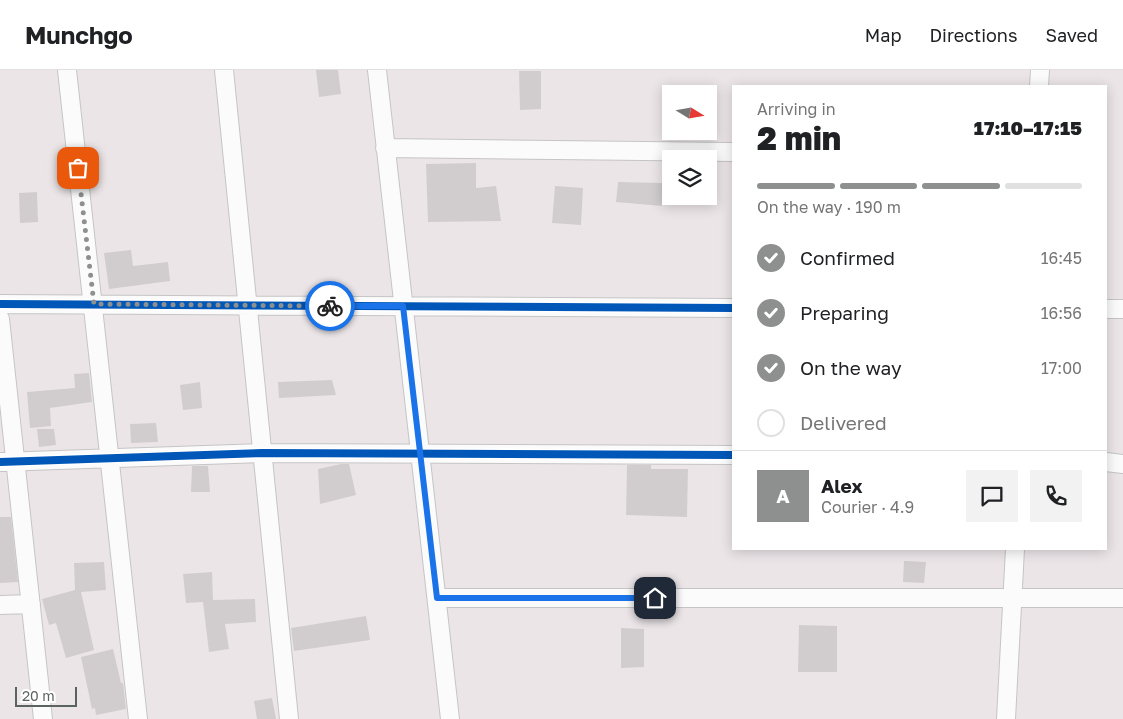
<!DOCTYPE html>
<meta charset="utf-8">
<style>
body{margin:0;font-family:"Golos Text",sans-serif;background:#f2f2f2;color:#202124;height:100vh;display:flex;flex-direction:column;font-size:19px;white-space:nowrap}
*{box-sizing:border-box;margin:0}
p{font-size:16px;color:#757577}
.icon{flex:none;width:28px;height:28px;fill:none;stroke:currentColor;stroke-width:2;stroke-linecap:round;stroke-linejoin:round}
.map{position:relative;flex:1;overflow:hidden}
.drawer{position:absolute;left:732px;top:15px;width:375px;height:465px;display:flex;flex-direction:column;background:#fff;border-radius:0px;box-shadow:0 2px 12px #0003}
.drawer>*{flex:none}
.needle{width:32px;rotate:101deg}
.tools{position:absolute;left:662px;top:15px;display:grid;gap:10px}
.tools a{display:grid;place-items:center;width:55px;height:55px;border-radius:0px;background:#fff;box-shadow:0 2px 12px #0003;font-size:25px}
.scale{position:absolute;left:15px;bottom:12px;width:62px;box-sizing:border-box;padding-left:5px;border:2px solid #5a635d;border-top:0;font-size:14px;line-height:18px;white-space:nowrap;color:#5a635d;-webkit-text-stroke:4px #fff;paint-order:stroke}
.pin{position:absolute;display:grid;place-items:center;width:42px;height:42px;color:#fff;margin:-21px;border-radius:10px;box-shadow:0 2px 8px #0006}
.courier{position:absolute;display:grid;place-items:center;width:50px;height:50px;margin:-25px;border:4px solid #1a73e8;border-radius:50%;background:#fff;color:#222;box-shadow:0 1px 6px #0007}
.headline em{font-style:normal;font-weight:800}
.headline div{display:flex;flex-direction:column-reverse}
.headline{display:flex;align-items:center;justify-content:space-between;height:85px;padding:0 25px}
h1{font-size:32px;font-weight:800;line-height:38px}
.bar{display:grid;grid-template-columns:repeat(4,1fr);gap:8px 5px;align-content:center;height:60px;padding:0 25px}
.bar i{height:6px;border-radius:4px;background:#e0e0e0}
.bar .on{background:#8d908e}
.bar p{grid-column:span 4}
.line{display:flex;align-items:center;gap:12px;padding:0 25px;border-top:1px solid #e0e0e0}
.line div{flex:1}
.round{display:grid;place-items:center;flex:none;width:52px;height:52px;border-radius:0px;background:#f2f2f2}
ol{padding:0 25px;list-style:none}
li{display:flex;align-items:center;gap:15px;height:55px}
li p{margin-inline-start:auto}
li .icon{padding:5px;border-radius:50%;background:#8d908e;color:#fff;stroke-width:4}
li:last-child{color:#757577}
li i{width:28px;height:28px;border:2px solid #e0e0e0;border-radius:50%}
header{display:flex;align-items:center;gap:30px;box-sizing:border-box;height:70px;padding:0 25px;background:#fff;border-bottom:1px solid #e0e0e0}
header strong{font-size:24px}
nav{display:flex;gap:28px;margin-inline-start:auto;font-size:18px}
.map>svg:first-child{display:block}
</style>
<header>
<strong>Munchgo</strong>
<nav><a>Map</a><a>Directions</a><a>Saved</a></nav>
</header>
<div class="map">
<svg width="1123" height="649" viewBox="0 0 1123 649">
<rect width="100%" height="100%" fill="#ebe5e8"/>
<path fill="#d1cdcf" d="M316,0h22l3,24 -22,3z
M519,1h22v38l-21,1z
M476,93v25l20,-2 5,35 -73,1 -2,-58z
M618,112l45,1 -1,23 -46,-4z
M555,116l28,2 -2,37 -29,-2z
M37,122l1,30 -18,1 -1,-30z
M131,180l2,16 35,-4 2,19 -61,8 -5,-36z
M89,303l3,29 -42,6 1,18 -21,2 -3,-36 48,-4 -1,-14z
M332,310l4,15 -57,3 -1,-16z
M200,312l2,26 -19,2 -3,-25z
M156,353l2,19 -27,1 -1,-19z
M37,359h17l2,16 -17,2z
M341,394h8l7,31 -36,9 -2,-35z
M627,395h24v4h37l-1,48 -61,-2z
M192,396h16l2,26h-19z
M0,447h11l7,65 -18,1z
M904,491l22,1 -2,21 -21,-1z
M104,492l2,28 -25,2 13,58 -28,8 -10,-35 -7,2 -7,-26 33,-9 -1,-27z
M212,502l1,28 42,-1 1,23 -31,2 4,25 -20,3 -6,-50 -17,1 -3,-29z
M366,546l4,24 -76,11 -3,-23z
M799,555l38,1v46h-39z
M621,558l23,1v38l-23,1z
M113,579l8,34h2l3,26 -30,6 -1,-7 -3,1 -11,-52z
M272,628l4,21h-19l-3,-18z"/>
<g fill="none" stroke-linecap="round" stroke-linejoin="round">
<defs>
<path id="minor" d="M67,0l71,649
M224,0l65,649
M377,0l73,649
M1039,16l1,-16
M385,78l349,4
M0,234l734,4
M1106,239h17
M0,249l43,400
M0,392l262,-9 472,2
M1106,392l17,2
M437,528h686
M0,535l31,-1
M1006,649l9,-170"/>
</defs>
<use href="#minor" stroke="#c5c5c5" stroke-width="20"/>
<use href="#minor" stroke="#fcfbfc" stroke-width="18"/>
<defs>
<path id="cycleway" d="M0,234l734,4
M0,392l262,-9 472,2"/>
</defs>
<use href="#cycleway" stroke="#fff" stroke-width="11"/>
<use href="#cycleway" stroke="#0057b8" stroke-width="8"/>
</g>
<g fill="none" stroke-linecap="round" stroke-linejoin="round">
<path stroke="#8d908e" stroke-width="5" stroke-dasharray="0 9" d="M78,98l16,136 236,2"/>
<path stroke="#1a73e8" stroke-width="6" d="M330,236h73l34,292h218"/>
</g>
</svg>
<div class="tools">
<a><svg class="needle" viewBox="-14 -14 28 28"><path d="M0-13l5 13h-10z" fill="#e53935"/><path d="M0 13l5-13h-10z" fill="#757577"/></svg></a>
<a><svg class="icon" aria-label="layers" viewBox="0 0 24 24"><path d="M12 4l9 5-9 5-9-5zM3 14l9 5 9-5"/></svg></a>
</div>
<div class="scale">20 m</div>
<div class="pin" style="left:78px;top:98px;background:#ea580c"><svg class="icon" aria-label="bag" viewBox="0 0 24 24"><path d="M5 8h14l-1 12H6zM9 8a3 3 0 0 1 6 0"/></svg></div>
<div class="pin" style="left:655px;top:528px;background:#1f2937"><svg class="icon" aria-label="home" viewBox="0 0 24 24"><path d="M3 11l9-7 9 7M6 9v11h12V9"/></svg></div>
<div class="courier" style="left:330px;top:236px"><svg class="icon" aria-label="bike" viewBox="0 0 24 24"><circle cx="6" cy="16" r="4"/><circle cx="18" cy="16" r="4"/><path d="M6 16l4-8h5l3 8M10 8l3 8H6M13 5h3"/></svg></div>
<section class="drawer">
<div class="headline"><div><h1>2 min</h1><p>Arriving in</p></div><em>17:10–17:15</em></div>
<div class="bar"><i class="on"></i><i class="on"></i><i class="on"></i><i></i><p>On the way · 190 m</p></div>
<ol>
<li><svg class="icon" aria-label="check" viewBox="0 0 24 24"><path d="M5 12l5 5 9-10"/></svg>Confirmed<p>16:45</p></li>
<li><svg class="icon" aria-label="check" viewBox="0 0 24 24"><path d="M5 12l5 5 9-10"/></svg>Preparing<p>16:56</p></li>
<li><svg class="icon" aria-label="check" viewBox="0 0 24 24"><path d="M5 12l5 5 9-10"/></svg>On the way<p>17:00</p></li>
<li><i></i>Delivered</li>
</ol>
<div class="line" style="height:90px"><b class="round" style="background:#8d908e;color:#fff">A</b><div><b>Alex</b><p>Courier · 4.9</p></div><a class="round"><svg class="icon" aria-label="chat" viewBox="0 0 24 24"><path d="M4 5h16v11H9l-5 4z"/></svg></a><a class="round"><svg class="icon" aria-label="phone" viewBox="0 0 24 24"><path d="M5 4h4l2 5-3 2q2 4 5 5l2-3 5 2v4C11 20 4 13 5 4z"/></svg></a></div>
</section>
</div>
